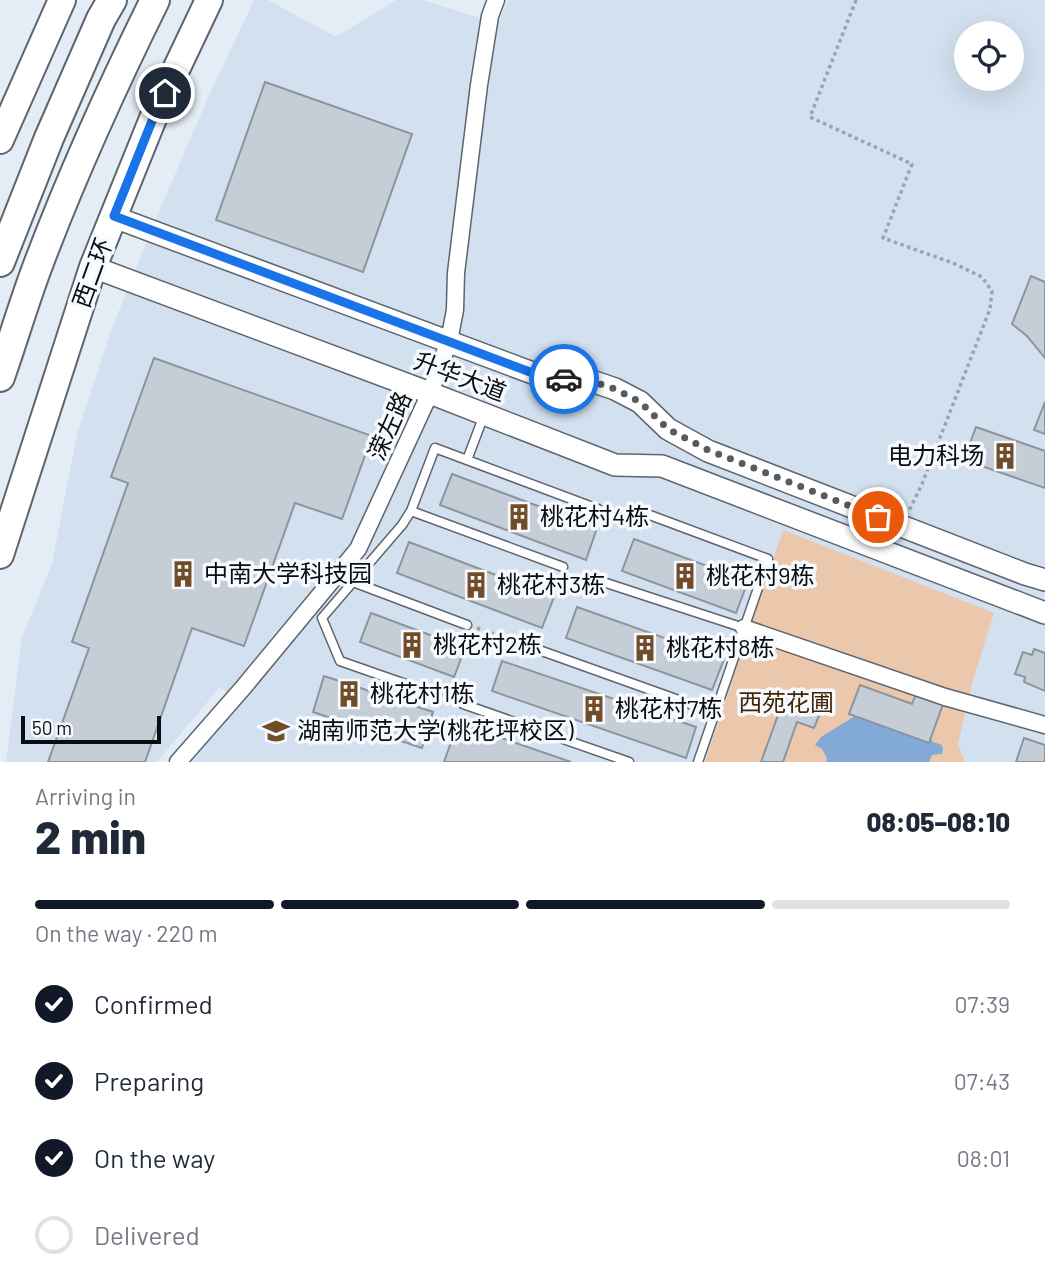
<!DOCTYPE html>
<meta charset="utf-8">
<style>
body{margin:0;font-family:Barlow,"Noto Sans SC",sans-serif;background:#f6f6f7;color:#1f2937;height:100vh;display:flex;flex-direction:column;font-size:26px;white-space:nowrap}
*{box-sizing:border-box;margin:0}
p{font-size:23px;color:#747a83}
.icon{flex:none;width:38px;height:38px;fill:none;stroke:currentColor;stroke-width:2;stroke-linecap:round;stroke-linejoin:round}
.map{position:relative;height:762px;overflow:hidden}
.side{display:flex;flex-direction:column;background:#fff;flex:1}
.side>*{flex:none}
.buttons{position:absolute;left:954px;top:21px;display:grid;gap:14px}
.buttons a{display:grid;place-items:center;width:70px;height:70px;border-radius:50%;background:#fff;box-shadow:0 7px 28px #0002;font-size:35px}
.scale{position:absolute;left:21px;bottom:18px;width:140px;box-sizing:border-box;padding-left:7px;border:4px solid #0a0d10;border-top:0;font-size:19px;line-height:24px;white-space:nowrap;color:#0a0d10;-webkit-text-stroke:5px #f6f9fd;paint-order:stroke}
.pin{position:absolute;display:grid;place-items:center;width:60px;height:60px;color:#fff;margin:-30px;border:4px solid #fff;border-radius:50%;box-shadow:0 2px 7px #0007}
.courier{position:absolute;display:grid;place-items:center;width:70px;height:70px;margin:-35px;border:5px solid #1a73e8;border-radius:50%;background:#fff;color:#222;box-shadow:0 2px 9px #0007}
.head em{font-style:normal;font-weight:800}
.head div{display:flex;flex-direction:column-reverse}
.head{display:flex;align-items:center;justify-content:space-between;height:119px;padding:0 35px}
h1{font-size:46px;font-weight:800;line-height:52px}
.bar{display:grid;grid-template-columns:repeat(4,1fr);gap:10px 7px;align-content:center;height:84px;padding:0 35px}
.bar i{height:9px;border-radius:5px;background:#e0e1e3}
.bar .active{background:#111827}
.bar p{grid-column:span 4}
ol{padding:0 35px;list-style:none}
li{display:flex;align-items:center;gap:21px;height:77px}
li p{margin-inline-start:auto}
li .icon{padding:7px;border-radius:50%;background:#111827;color:#fff;stroke-width:4}
li:last-child{color:#747a83}
li i{width:38px;height:38px;border:4px solid #e0e1e3;border-radius:50%}
.map>svg:first-child{display:block}
</style>
<div class="map">
<svg width="1045" height="762" viewBox="0 0 1045 762">
<rect width="100%" height="100%" fill="#e4ecf6"/>
<path fill="#d2e0ef" fill-rule="evenodd" d="M254,0h14l68,37 60,-37h27l75,24 10,-24h537v762h-853l51,-62 -24,-12 -62,74h-151l16,-125 30,-73 25,-130 35,-106 46,-114 49,-114zM966,33h46v46h-46z"/>
<path fill="#ebc8ab" d="M783,530l211,83 -22,70 -14,61 7,18h-260z"/>
<path fill="#82a9d8" d="M855,716l74,27 2,-4 2,3 9,3 1,5 -1,4 -10,1 -3,7h-103l1,-4 -5,-9 -7,-4 6,-8z"/>
<path fill="#c5cdd7" stroke="#8c949d" stroke-width="2" d="M265,82l147,52 -49,138 -147,-52z
M1031,276l14,6v76l-18,-22 -15,-12z
M154,358l218,78 -30,83 -47,-16 -51,143 -52,-18 -47,134h-97l41,-114 -17,-6 56,-159 -17,-6z
M1045,402v32l-11,-4z
M976,427l69,24v37l-81,-28z
M452,474l145,54 -11,32 -146,-55z
M634,539l114,42 -12,32 -114,-42z
M409,542l145,55 -12,31 -145,-55z
M577,607l147,52 -12,31 -146,-52z
M371,613l94,35 -11,29 -94,-35z
M1034,649l11,4v38l-21,-9 1,-5 -10,-3 8,-22 9,3z
M502,661l194,66 -10,31 -194,-67z
M324,676l109,36 -11,36 -109,-36z
M860,685l52,19 4,-10 27,10 -14,39 -80,-29z
M772,690l50,18 -8,20 -17,-6 -14,40h-22l17,-47 -14,-5z
M458,723l113,39h-127z
M1024,738l21,7v17h-29z"/>
<g fill="none" stroke-linecap="round" stroke-linejoin="round">
<defs>
<path id="service" d="M484,415l-17,45 131,49
M411,511l152,56
M647,514l121,45 -70,203
M600,581l144,47
M353,582l114,43
M511,640l204,73
M437,695l-97,-34 -18,-43 80,-93 9,-14 24,-63 32,12
M463,704l166,58"/>
<path id="minor" d="M744,628l201,69 100,28
M178,762l64,-73 116,-140 72,-156 19,-52 6,-31 1,-37 23,-188 11,-69 6,-16"/>
<path id="tertiary" d="M114,217l424,158 17,4h31l29,10 25,13 28,27 40,22 317,123 20,6
M93,267l337,126 185,72 47,1 383,147"/>
<path id="primary" d="M0,140l62,-140
M0,555l93,-288 61,-151 55,-116"/>
<path id="trunk" d="M0,262l49,-124 52,-119 11,-19
M0,377c13,-37 24,-75 38,-112 34,-90 74,-178 117,-265"/>
</defs>
<use href="#service" stroke="#5e656e" stroke-width="11"/>
<use href="#minor" stroke="#5e656e" stroke-width="19"/>
<use href="#tertiary" stroke="#5e656e" stroke-width="24"/>
<use href="#primary" stroke="#5e656e" stroke-width="30"/>
<use href="#trunk" stroke="#5e656e" stroke-width="32"/>
<path stroke="#9da3ab" stroke-width="3.5" stroke-dasharray="3.5 3.5" stroke-linecap="butt" d="M856,0l-46,117 102,47 -29,74 70,25 29,14 10,14 -2,18 -68,175 -13,27
M477,628l23,8"/>
<use href="#service" stroke="#fff" stroke-width="8"/>
<use href="#minor" stroke="#fff" stroke-width="16"/>
<use href="#tertiary" stroke="#fff" stroke-width="21"/>
<use href="#primary" stroke="#fff" stroke-width="26"/>
<use href="#trunk" stroke="#fff" stroke-width="28"/>
</g>
<g fill="none" stroke-linecap="round" stroke-linejoin="round">
<path stroke="#565b60" stroke-width="7" stroke-dasharray="0 12.6" d="M564,379h22l29,10 25,13 28,27 40,21 170,67"/>
<path stroke="#1a73e8" stroke-width="9" d="M165,93l-11,23 -40,100 424,159 17,4h9"/>
</g>
<defs>
<symbol id="building-bare" viewBox="-9 -9 18 18"><path d="M-4-6H4V6H1V3H-1V6H-4ZM-2.5-4.3h1.7v1.8h-1.7ZM.8-4.3h1.7v1.8H.8ZM-2.5-1h1.7V.8h-1.7ZM.8-1h1.7V.8H.8Z" fill="#724c29" stroke="#f6f9fd" stroke-width="2.5" paint-order="stroke"/></symbol>
<symbol id="university-bare" viewBox="-9 -9 18 18"><path d="M0-5L7-2L0 1L-7-2ZM-4 1L0 2.5L4 1V4Q0 6-4 4Z" fill="#724c29" stroke="#f6f9fd" stroke-width="2.5" paint-order="stroke"/></symbol>
</defs>
<g fill-rule="evenodd">
<use href="#building-bare" x="986" y="437" width="38" height="38"/>
<use href="#building-bare" x="500" y="498" width="38" height="38"/>
<use href="#building-bare" x="164" y="555" width="38" height="38"/>
<use href="#building-bare" x="666" y="557" width="38" height="38"/>
<use href="#building-bare" x="457" y="566" width="38" height="38"/>
<use href="#building-bare" x="393" y="626" width="38" height="38"/>
<use href="#building-bare" x="626" y="629" width="38" height="38"/>
<use href="#building-bare" x="330" y="675" width="38" height="38"/>
<use href="#building-bare" x="575" y="690" width="38" height="38"/>
<use href="#university-bare" x="257" y="712" width="38" height="38"/>
</g>
<g text-anchor="middle" stroke-width="7" stroke-linejoin="round" paint-order="stroke">
<g font-size="24" fill="#0a0d10" stroke="#f6f9fd">
<text transform="translate(93 273) rotate(-70)" y="8">西二环</text>
<text transform="translate(460 377) rotate(21)" y="8">升华大道</text>
<text transform="translate(390 426) rotate(-66)" y="8">溁左路</text>
</g>
<g font-size="24" fill="#0a0d10" stroke="#f6f9fd" text-anchor="start">
<text x="984" y="464" text-anchor="end">电力科场</text>
<text x="540" y="525">桃花村4栋</text>
<text x="204" y="582">中南大学科技园</text>
<text x="706" y="584">桃花村9栋</text>
<text x="497" y="593">桃花村3栋</text>
<text x="433" y="653">桃花村2栋</text>
<text x="666" y="656">桃花村8栋</text>
<text x="370" y="702">桃花村1栋</text>
<text x="615" y="717">桃花村7栋</text>
<text x="297" y="739">湖南师范大学(桃花坪校区)</text>
</g>
<g font-size="24" fill="#452502" stroke="#f6f9fd">
<text x="786" y="711">西苑花圃</text>
</g>
</g>
</svg>
<div class="buttons">
<a><svg class="icon" aria-label="locate" viewBox="0 0 24 24"><circle cx="12" cy="12" r="6"/><path d="M12 2v4M12 18v4M2 12h4M18 12h4"/></svg></a>
</div>
<div class="scale">50 m</div>
<div class="pin" style="left:878px;top:517px;background:#ea580c"><svg class="icon" aria-label="bag" viewBox="0 0 24 24"><path d="M5 8h14l-1 12H6zM9 8a3 3 0 0 1 6 0"/></svg></div>
<div class="pin" style="left:165px;top:93px;background:#1f2937"><svg class="icon" aria-label="home" viewBox="0 0 24 24"><path d="M3 11l9-7 9 7M6 9v11h12V9"/></svg></div>
<div class="courier" style="left:564px;top:379px"><svg class="icon" aria-label="car" viewBox="0 0 24 24"><path d="M5 17H2v-5l4-1 3-4h7l3 4 3 1v5h-3M9 17h6M6 11h13"/><circle cx="7" cy="17" r="2"/><circle cx="17" cy="17" r="2"/></svg></div>
</div>
<section class="side">
<div class="head"><div><h1>2 min</h1><p>Arriving in</p></div><em>08:05–08:10</em></div>
<div class="bar"><i class="active"></i><i class="active"></i><i class="active"></i><i></i><p>On the way · 220 m</p></div>
<ol>
<li><svg class="icon" aria-label="check" viewBox="0 0 24 24"><path d="M5 12l5 5 9-10"/></svg>Confirmed<p>07:39</p></li>
<li><svg class="icon" aria-label="check" viewBox="0 0 24 24"><path d="M5 12l5 5 9-10"/></svg>Preparing<p>07:43</p></li>
<li><svg class="icon" aria-label="check" viewBox="0 0 24 24"><path d="M5 12l5 5 9-10"/></svg>On the way<p>08:01</p></li>
<li><i></i>Delivered</li>
</ol>
</section>
